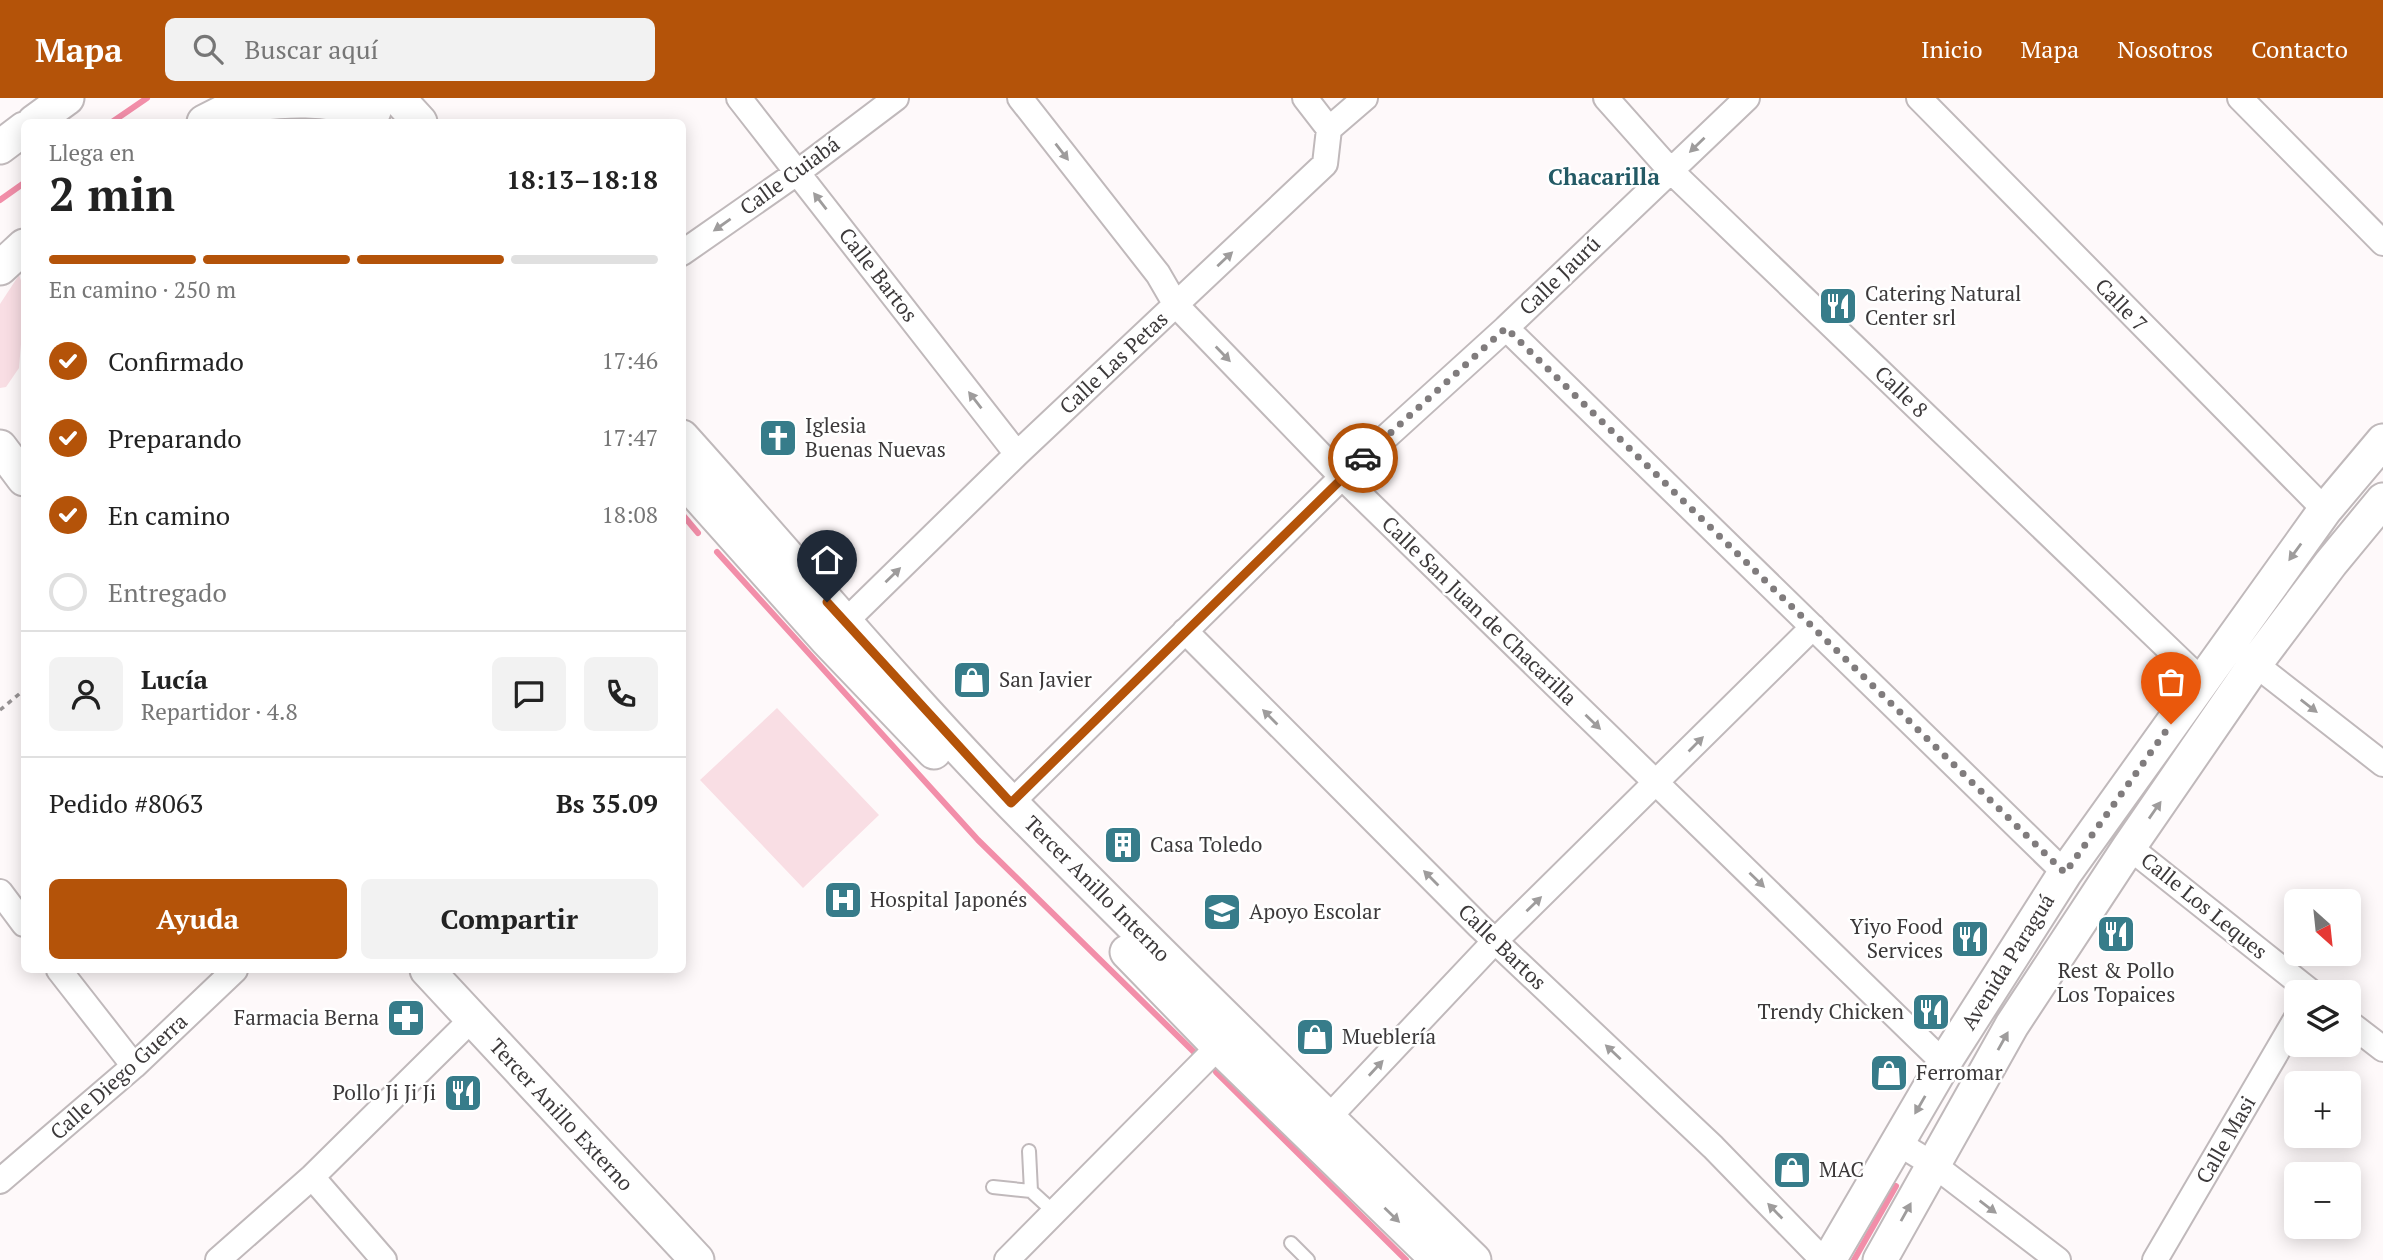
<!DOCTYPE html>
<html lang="es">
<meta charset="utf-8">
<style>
body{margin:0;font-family:"PT Serif",serif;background:#f2f2f2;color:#222;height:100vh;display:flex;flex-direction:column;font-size:26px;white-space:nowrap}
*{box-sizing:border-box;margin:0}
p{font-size:23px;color:#767676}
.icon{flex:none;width:38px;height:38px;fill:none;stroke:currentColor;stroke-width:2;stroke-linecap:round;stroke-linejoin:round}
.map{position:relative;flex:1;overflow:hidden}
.side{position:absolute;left:21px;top:21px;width:665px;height:854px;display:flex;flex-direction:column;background:#fff;border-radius:10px;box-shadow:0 4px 18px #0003}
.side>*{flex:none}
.needle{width:46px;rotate:153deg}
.tools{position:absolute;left:2284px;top:791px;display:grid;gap:14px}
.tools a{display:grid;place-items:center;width:77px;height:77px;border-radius:10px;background:#fff;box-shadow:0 4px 18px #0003;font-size:35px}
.pin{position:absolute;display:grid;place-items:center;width:60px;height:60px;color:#fff;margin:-72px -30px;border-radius:50% 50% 50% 0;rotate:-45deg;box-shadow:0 0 7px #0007}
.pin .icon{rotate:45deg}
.courier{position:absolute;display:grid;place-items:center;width:70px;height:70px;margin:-35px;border:5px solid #b45309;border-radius:50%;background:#fff;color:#222;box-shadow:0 2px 9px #0007}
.summary em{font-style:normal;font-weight:700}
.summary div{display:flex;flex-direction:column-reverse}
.summary{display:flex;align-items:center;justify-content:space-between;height:119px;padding:0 28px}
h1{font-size:46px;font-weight:700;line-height:52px}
.bar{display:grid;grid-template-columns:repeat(4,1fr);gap:10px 7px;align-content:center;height:84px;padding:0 28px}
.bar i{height:9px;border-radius:5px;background:#e0e0e0}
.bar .on{background:#b45309}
.bar p{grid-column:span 4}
.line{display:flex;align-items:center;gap:18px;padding:0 28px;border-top:2px solid #e0e0e0}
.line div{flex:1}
.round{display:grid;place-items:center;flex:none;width:74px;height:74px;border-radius:10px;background:#f2f2f2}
ol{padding:0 28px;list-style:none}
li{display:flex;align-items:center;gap:21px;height:77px}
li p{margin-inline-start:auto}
li .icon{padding:7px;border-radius:50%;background:#b45309;color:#fff;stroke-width:4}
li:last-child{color:#767676}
li i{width:38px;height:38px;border:4px solid #e0e0e0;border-radius:50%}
.action{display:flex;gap:14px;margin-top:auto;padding:14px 28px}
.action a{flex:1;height:80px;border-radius:10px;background:#b45309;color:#fff;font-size:28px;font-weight:700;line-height:80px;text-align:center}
.action a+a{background:#f2f2f2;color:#222}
header{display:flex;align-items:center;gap:42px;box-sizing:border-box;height:98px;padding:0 35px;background:#b45309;color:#fff}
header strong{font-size:33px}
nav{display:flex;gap:38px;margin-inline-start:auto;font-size:24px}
.search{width:490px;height:63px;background:#f2f2f2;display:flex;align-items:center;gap:18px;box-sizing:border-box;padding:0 24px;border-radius:10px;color:#767676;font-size:26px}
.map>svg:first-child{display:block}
</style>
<header>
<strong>Mapa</strong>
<div class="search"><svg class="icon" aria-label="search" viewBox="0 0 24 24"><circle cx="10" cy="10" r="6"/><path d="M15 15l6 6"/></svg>Buscar aquí</div>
<nav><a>Inicio</a><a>Mapa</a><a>Nosotros</a><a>Contacto</a></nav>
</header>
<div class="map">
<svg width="2383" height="1162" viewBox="0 0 2383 1162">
<rect width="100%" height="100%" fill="#fef9fa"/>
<path fill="#f9dee4" d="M19,177l5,14v19l-5,60 -13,19 -6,1v-84z
M777,610l102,107 -76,73 -103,-108z"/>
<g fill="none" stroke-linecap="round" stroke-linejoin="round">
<path stroke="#f28ea9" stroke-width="6" d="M112,24l35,-24
M0,102l24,-17
M682,416l16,19
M717,454l261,288 218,214
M1216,974l190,188
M1854,1162l42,-74"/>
<defs>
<path id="lane" d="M1029,1053l2,40 23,21
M993,1089l38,4
M1291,1145l17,17"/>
<path id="street" d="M739,0l278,356
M1020,0l138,176 18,31 166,172 602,586
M1305,0l24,31
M1606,0l65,73 531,510
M1919,0l406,412
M2240,0l143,145
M682,155l116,-81 98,-74
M1506,230l559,545
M845,524l172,-168 308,-290 4,-35 36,-31
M1185,533l294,295 234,221 110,113
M2255,566l128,100
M1011,705l331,-326 164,-149 241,-230
M2129,749l182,145
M0,794l24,32
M59,872l75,96
M2348,924l35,27
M1329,1019l166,-176 318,-314
M1898,1045l36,22 124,95
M312,1079l72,83
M0,1083l134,-115 101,-96
M218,1162l94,-83 160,-158
M1007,1162l211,-213
M2155,1162l141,-241"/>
<path id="secondary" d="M398,0l22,24
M236,8c55,-7 85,-8 138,5
M34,24l33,-24
M204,24l47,-24
M0,49l24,-18
M0,170l24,-22
M682,339c110,122 215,249 330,367 152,155 307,305 462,456
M0,349l24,32
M682,380l144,161 108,113
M1127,854l98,101 213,207
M427,872l270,290
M1829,1162l115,-197 121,-190 260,-363 58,-69
M1880,1162l132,-235 117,-178 126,-183 76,-101 52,-63"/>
</defs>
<use href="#lane" stroke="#c0b9bb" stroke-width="16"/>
<use href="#street" stroke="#c0b9bb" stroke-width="28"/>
<use href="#secondary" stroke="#c0b9bb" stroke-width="37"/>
<path stroke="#979394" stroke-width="3.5" stroke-dasharray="5 5" stroke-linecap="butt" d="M0,612l24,-20"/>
<use href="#lane" stroke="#fff" stroke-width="12"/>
<use href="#street" stroke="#fff" stroke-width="24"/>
<use href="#secondary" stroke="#fff" stroke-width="33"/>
</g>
<defs><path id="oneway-solid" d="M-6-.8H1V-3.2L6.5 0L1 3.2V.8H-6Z" transform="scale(1.75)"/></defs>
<g fill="#9e9c9c">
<use href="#oneway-solid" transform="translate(1697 47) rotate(136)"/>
<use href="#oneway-solid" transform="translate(1062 54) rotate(52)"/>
<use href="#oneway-solid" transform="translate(820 103) rotate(-128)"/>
<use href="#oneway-solid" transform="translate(722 127) rotate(145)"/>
<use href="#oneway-solid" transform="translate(1225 161) rotate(-43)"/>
<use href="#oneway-solid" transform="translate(1223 256) rotate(46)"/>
<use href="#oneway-solid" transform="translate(975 302) rotate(-128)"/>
<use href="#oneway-solid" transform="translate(2295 454) rotate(126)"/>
<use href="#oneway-solid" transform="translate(893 477) rotate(-44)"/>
<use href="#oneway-solid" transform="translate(2309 608) rotate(38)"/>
<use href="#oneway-solid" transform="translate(1270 619) rotate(-135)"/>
<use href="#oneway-solid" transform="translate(1593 624) rotate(44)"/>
<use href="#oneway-solid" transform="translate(1696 646) rotate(-45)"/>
<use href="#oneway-solid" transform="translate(2155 712) rotate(-55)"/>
<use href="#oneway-solid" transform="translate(1431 780) rotate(-135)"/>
<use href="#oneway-solid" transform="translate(1757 782) rotate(44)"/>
<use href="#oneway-solid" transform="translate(1534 806) rotate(-44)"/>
<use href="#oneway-solid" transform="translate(2003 943) rotate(-61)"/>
<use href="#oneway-solid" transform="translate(1613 954) rotate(-137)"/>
<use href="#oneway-solid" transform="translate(1376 970) rotate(-47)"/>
<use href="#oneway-solid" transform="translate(1920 1007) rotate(120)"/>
<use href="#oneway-solid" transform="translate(1988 1109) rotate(37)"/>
<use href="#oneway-solid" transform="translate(1775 1113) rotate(-134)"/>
<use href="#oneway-solid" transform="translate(1906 1114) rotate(-61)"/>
<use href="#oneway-solid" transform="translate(1392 1117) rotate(44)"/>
</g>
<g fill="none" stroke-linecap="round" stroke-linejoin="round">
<path stroke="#807c7d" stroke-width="7" stroke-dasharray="0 12.6" d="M1363,360l143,-130 559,545 106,-149"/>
<path stroke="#b45309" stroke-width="9" d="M827,504l184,201 352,-345"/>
</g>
<defs>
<symbol id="restaurant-square" viewBox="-11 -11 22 22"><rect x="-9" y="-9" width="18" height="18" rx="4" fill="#377c8a" stroke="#fff"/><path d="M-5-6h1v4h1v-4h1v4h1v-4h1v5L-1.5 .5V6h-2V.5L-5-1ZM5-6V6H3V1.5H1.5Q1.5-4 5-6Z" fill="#fff"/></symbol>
<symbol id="church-square" viewBox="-11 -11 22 22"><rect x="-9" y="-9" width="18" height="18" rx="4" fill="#377c8a" stroke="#fff"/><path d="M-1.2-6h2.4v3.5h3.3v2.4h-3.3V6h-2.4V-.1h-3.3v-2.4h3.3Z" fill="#fff"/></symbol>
<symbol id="shop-square" viewBox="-11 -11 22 22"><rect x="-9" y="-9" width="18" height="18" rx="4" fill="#377c8a" stroke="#fff"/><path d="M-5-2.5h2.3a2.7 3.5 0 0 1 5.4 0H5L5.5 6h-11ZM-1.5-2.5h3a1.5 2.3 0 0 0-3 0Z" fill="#fff"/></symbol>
<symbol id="building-square" viewBox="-11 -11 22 22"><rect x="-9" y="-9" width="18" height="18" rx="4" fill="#377c8a" stroke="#fff"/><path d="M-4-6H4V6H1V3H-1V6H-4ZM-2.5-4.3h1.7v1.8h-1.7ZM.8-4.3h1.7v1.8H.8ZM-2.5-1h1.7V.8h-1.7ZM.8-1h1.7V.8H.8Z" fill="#fff"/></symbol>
<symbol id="hospital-square" viewBox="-11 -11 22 22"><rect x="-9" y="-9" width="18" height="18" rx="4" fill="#377c8a" stroke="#fff"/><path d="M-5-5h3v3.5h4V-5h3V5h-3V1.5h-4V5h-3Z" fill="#fff"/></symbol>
<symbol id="school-square" viewBox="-11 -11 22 22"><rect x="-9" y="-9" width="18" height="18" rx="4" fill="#377c8a" stroke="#fff"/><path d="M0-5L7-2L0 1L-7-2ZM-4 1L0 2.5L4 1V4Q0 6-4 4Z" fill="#fff"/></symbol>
<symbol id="pharmacy-square" viewBox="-11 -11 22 22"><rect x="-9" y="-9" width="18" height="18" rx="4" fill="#377c8a" stroke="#fff"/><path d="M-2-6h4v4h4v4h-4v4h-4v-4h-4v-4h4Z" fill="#fff"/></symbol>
</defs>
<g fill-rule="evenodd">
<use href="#restaurant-square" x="1816" y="186" width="44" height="44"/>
<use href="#church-square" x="756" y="318" width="44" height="44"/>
<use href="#shop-square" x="950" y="560" width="44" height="44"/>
<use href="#building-square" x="1101" y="725" width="44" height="44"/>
<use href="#hospital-square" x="821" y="780" width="44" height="44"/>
<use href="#school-square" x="1200" y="792" width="44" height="44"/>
<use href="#restaurant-square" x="2094" y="814" width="44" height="44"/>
<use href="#restaurant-square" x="1948" y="819" width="44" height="44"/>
<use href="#restaurant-square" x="1909" y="892" width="44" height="44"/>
<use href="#pharmacy-square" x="384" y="898" width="44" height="44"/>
<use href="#shop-square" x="1293" y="917" width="44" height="44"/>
<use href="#shop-square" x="1867" y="953" width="44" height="44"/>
<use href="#restaurant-square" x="441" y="973" width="44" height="44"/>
<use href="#shop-square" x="1770" y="1050" width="44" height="44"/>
</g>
<g text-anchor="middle" stroke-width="5" stroke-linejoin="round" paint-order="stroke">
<g font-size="21" fill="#3c393a" stroke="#fff">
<text transform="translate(790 78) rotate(-36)" y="7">Calle Cuiabá</text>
<text transform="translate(878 177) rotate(52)" y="7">Calle Bartos</text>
<text transform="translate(1560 178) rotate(-44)" y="7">Calle Jaurú</text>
<text transform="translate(2121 207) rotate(46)" y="7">Calle 7</text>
<text transform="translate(1114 265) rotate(-43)" y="7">Calle Las Petas</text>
<text transform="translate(1901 294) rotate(44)" y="7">Calle 8</text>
<text transform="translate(1479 513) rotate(44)" y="7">Calle San Juan de Chacarilla</text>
<text transform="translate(1097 791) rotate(45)" y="7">Tercer Anillo Interno</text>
<text transform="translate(2204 808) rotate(39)" y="7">Calle Los Leques</text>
<text transform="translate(1502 849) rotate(44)" y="7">Calle Bartos</text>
<text transform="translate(2008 864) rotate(-58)" y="7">Avenida Paraguá</text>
<text transform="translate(119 979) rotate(-42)" y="7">Calle Diego Guerra</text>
<text transform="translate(561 1017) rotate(47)" y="7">Tercer Anillo Externo</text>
<text transform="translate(2226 1042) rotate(-60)" y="7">Calle Masi</text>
</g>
<g font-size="21" fill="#3c393a" stroke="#fff" text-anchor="start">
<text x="1865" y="203">Catering Natural<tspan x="1865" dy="24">Center srl</tspan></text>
<text x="805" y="335">Iglesia<tspan x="805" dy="24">Buenas Nuevas</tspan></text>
<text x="999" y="589">San Javier</text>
<text x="1150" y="754">Casa Toledo</text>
<text x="870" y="809">Hospital Japonés</text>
<text x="1249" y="821">Apoyo Escolar</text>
<text x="1943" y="836" text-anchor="end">Yiyo Food<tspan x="1943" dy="24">Services</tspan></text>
<text x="2116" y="880" text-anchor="middle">Rest &amp; Pollo<tspan x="2116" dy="24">Los Topaices</tspan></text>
<text x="1904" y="921" text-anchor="end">Trendy Chicken</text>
<text x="379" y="927" text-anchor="end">Farmacia Berna</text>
<text x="1342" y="946">Mueblería</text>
<text x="1916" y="982">Ferromar</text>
<text x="436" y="1002" text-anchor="end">Pollo Ji Ji Ji</text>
<text x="1819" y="1079">MAC</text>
</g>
<g font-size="23" font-weight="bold" fill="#235a65" stroke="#fff">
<text x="1604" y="87">Chacarilla</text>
</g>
</g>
</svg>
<div class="tools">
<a><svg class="needle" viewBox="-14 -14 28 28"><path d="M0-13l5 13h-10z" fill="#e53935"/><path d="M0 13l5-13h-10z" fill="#767676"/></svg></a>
<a><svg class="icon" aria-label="layers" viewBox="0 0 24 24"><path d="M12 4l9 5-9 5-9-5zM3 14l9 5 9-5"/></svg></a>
<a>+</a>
<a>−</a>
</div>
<div class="pin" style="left:2171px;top:626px;background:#ea580c"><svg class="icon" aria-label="bag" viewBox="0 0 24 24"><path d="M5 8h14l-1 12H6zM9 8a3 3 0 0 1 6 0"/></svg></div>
<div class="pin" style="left:827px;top:504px;background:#1f2937"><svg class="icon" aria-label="home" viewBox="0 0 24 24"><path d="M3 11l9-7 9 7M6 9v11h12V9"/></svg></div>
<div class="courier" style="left:1363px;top:360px"><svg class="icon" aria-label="car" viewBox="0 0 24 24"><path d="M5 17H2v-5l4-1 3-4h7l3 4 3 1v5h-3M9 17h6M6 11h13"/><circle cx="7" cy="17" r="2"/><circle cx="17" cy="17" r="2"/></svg></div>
<section class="side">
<div class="summary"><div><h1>2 min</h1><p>Llega en</p></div><em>18:13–18:18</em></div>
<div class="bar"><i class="on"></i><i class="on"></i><i class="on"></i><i></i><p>En camino · 250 m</p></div>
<ol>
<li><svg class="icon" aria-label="check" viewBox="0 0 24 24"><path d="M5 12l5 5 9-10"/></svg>Confirmado<p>17:46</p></li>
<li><svg class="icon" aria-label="check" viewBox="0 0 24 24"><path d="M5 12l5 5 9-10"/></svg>Preparando<p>17:47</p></li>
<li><svg class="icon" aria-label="check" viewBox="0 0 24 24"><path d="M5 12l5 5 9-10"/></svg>En camino<p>18:08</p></li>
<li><i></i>Entregado</li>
</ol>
<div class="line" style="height:126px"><a class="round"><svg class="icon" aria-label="person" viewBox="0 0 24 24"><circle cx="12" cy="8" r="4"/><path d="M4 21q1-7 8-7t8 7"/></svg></a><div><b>Lucía</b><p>Repartidor · 4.8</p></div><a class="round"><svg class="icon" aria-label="chat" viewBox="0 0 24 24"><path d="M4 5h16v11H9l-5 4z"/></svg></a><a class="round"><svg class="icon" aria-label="phone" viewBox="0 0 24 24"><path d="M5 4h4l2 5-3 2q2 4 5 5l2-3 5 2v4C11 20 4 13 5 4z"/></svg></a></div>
<div class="line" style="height:91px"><div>Pedido #8063</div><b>Bs 35.09</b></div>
<div class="action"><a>Ayuda</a><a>Compartir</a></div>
</section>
</div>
